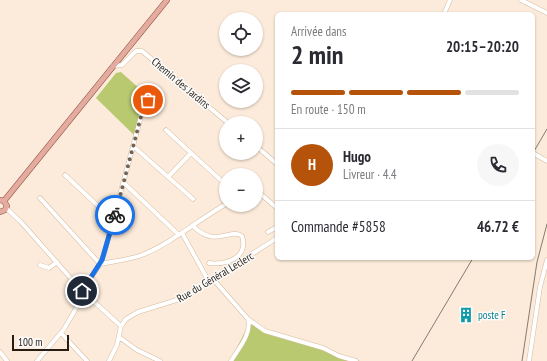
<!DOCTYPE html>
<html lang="fr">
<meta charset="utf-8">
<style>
body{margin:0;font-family:"PT Sans Narrow",sans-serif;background:#f7f7f7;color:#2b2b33;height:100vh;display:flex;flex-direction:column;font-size:15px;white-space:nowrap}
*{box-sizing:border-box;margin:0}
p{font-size:13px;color:#7c7c81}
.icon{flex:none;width:22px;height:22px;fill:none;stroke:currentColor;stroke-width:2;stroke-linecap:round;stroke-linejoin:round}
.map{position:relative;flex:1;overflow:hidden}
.drawer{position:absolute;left:275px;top:12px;width:260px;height:248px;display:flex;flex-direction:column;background:#fff;border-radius:6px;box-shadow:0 1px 3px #0004}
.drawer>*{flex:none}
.controls{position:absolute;left:219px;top:12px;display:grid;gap:8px}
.controls a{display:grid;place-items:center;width:44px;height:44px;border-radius:50%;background:#fff;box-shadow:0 1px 3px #0004;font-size:20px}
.scale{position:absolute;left:12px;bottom:10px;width:57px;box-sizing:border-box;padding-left:4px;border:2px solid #271d12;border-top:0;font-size:11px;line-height:14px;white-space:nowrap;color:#271d12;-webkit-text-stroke:3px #fbfbfb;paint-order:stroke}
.pin{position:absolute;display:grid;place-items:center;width:34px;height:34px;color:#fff;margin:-17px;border:2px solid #fff;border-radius:50%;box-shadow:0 1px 4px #0007}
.courier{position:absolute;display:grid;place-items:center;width:40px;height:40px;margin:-20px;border:3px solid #1a73e8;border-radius:50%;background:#fff;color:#222;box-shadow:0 1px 5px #0007}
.headline em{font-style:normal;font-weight:800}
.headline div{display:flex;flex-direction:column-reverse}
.headline{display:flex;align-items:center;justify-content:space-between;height:68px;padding:0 16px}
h1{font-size:26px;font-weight:800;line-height:30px}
.bar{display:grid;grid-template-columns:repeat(4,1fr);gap:6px 4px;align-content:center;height:48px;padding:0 16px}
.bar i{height:5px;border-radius:3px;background:#e1e1e2}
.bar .on{background:#b45309}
.bar p{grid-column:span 4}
.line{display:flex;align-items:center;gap:10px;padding:0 16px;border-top:1px solid #e1e1e2}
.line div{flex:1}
.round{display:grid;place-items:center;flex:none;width:42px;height:42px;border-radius:21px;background:#f7f7f7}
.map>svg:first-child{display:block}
</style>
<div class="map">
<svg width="547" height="361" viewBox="0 0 547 361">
<rect width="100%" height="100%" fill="#fcebda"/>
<path fill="#b8c96f" d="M121,72l21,19 2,6 -10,38 -38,-37 20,-25z
M249,324l111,37h-130z"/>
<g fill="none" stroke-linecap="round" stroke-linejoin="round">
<defs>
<path id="minor" d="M521,0l26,13
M444,14l6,-14
M113,66l9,-1 14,-14h6l86,72
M166,130l60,55
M133,146l60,53
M256,146l21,18
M538,156l9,5
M65,175l48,45
M168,177l23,-24
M124,183l55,52
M256,190l21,18
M40,198l60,66 4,-10 39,-145 5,-9
M6,208l15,14 61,69 39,35
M193,226c23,23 37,1 49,10 7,22 -16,29 -33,27
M268,232l9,-5
M182,233l27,49
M40,265l9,3 8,-6
M213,279l35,40 17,12 58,17 16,8 17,5
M82,291l18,-27c14,-3 29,-4 42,-9 30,-12 56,-35 84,-51
M61,333l26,28
M119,337l18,13 23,11
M0,352l7,9
M37,361l27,-32 21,-36
M109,361l8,-16 4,-19 5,-7 12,-7 45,-14 94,-60
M231,361c7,-12 21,-27 17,-42
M529,361l11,-74 7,-27"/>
<path id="major" d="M0,200l4,1 3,5 -2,4 -5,2
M4,201l163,-201"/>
</defs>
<use href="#minor" stroke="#d6bb9f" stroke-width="5"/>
<use href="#major" stroke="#965645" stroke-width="6"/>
<use href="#minor" stroke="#fff" stroke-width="4"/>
<use href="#major" stroke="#e4aca0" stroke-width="5"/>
<path stroke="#877a6c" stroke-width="1" d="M533,153l14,-24
M412,361l61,-103
M522,361l15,-99 10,-38"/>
<defs>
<path id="minor-bridge" d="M533,153l5,3"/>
</defs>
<use href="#minor-bridge" stroke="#d6bb9f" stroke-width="5" stroke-linecap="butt"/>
<use href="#minor-bridge" stroke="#fff" stroke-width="4"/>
</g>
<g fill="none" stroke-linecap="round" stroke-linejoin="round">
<path stroke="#726558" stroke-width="4" stroke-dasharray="0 7.2" d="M115,215l28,-106 5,-9"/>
<path stroke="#1a73e8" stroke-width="5" d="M82,291l20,-31 13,-45"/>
</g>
<defs>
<symbol id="building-bare" viewBox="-9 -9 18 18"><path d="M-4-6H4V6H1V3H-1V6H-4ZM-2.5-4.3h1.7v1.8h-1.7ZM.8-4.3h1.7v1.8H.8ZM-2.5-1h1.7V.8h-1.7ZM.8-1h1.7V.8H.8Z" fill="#0f9aa8" stroke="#fbfbfb" stroke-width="2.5" paint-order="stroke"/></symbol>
</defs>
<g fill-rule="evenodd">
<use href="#building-bare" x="455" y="304" width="22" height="22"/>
</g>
<g text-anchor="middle" stroke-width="3" stroke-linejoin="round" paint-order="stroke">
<g font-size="11" fill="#271d12" stroke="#fbfbfb">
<text transform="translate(181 83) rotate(40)" y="4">Chemin des Jardins</text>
<text transform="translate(215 277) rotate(-31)" y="4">Rue du Général Leclerc</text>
</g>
<g font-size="11" fill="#0d838f" stroke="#fbfbfb" text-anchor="start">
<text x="478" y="319">poste F</text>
</g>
</g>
</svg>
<div class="controls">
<a><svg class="icon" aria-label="locate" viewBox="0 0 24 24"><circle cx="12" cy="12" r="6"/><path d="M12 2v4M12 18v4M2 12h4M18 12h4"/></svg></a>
<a><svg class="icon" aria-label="layers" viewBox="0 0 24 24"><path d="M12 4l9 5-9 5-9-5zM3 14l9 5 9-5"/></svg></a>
<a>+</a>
<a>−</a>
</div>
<div class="scale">100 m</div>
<div class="pin" style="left:148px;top:100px;background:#ea580c"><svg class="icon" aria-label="bag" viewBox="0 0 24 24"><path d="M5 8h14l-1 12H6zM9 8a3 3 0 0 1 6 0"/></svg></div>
<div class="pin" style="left:82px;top:291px;background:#1f2937"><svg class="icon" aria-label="home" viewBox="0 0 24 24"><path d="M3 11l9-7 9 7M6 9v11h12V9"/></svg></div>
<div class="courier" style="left:115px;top:215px"><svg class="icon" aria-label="bike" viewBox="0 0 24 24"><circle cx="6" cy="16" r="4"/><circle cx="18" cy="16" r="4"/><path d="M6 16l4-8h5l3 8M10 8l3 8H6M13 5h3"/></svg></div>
<section class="drawer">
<div class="headline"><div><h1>2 min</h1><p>Arrivée dans</p></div><em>20:15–20:20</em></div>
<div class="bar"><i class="on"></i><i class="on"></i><i class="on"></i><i></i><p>En route · 150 m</p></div>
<div class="line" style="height:72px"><b class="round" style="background:#b45309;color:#fff">H</b><div><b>Hugo</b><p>Livreur · 4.4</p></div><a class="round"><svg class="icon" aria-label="phone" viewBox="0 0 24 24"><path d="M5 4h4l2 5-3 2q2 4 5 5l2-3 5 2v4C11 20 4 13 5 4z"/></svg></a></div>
<div class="line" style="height:52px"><div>Commande #5858</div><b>46.72 €</b></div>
</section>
</div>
